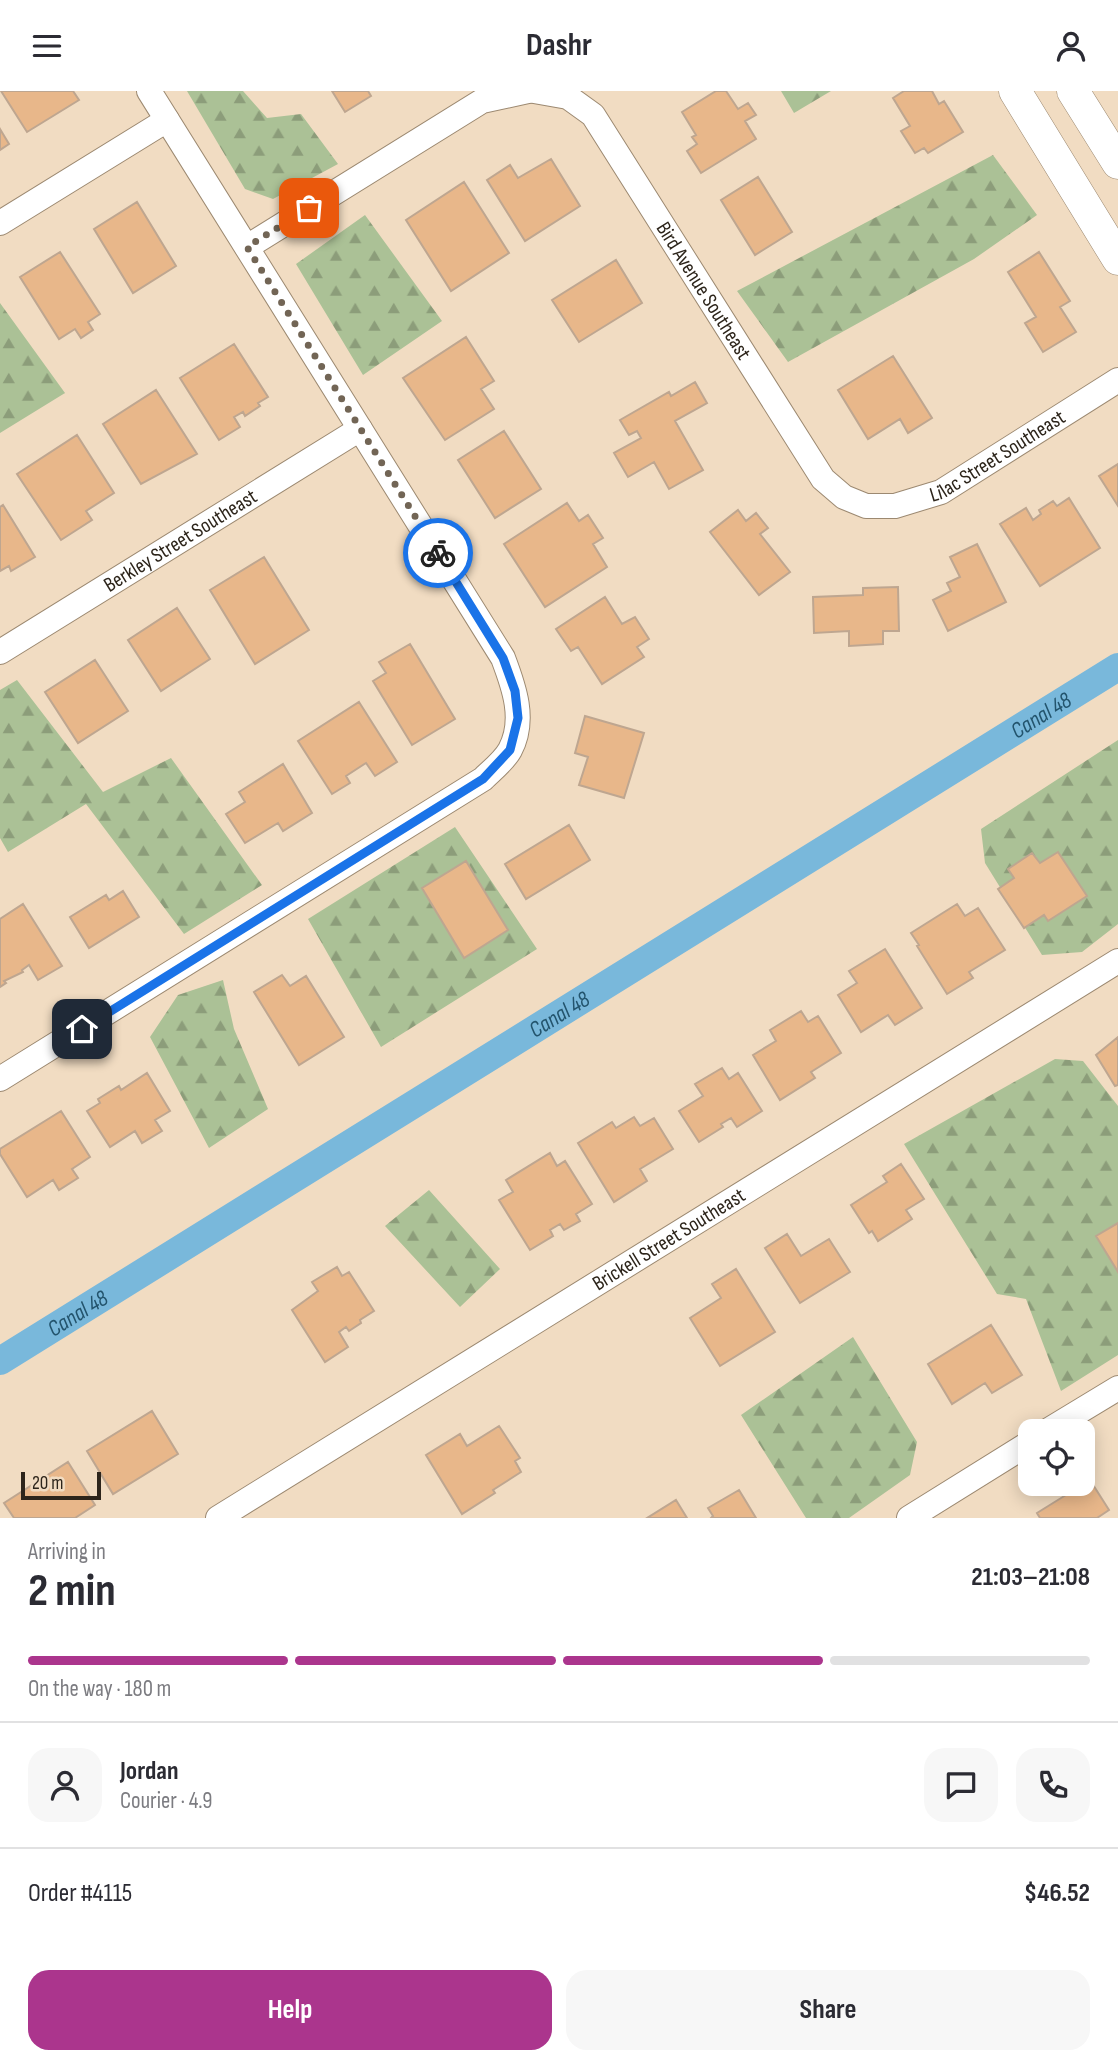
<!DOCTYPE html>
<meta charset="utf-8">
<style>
body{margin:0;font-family:"Sofia Sans Condensed",sans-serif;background:#f7f7f7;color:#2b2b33;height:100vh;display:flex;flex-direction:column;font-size:26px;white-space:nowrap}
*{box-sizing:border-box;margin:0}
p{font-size:23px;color:#7c7c81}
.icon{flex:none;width:38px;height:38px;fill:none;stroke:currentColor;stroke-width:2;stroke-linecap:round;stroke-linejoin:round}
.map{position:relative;height:1427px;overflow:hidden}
.side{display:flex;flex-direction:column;background:#fff;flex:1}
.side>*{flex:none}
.tools{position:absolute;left:1018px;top:1328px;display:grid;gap:14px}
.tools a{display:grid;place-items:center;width:77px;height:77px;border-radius:14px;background:#fff;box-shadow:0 4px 18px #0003;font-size:35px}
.scale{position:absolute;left:21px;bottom:18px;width:80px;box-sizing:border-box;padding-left:7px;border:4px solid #2d251b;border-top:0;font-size:19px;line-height:24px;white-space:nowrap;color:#2d251b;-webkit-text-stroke:5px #f1dcc2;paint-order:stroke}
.pin{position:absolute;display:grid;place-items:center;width:60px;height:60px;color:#fff;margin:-30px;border-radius:14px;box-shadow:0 4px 10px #0006}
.courier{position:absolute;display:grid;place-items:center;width:70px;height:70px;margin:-35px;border:5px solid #1a73e8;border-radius:50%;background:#fff;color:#222;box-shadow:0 2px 9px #0007}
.summary em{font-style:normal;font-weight:700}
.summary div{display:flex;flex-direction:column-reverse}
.summary{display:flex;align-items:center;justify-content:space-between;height:119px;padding:0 28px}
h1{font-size:46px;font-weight:700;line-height:52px}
.bar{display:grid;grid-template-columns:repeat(4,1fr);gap:10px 7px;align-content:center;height:84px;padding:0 28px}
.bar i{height:9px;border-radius:5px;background:#e1e1e2}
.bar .current{background:#ab358d}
.bar p{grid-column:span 4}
.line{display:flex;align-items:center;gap:18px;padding:0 28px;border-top:2px solid #e1e1e2}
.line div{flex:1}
.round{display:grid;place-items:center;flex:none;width:74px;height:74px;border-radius:21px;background:#f7f7f7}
.cta{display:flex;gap:14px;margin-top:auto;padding:14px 28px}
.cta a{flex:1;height:80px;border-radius:21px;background:#ab358d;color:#fff;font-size:28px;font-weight:700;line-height:80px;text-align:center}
.cta a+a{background:#f7f7f7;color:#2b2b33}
header{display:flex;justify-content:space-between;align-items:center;height:91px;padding:0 28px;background:#fff;font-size:32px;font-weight:700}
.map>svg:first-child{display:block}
</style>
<header><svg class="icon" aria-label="menu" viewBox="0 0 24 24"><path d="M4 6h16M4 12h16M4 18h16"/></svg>Dashr<svg class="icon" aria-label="person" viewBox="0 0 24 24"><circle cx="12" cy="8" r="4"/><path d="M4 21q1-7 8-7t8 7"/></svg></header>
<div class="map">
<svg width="1118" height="1427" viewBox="0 0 1118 1427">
<defs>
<pattern id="forest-firs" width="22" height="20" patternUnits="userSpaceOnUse" patternTransform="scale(1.75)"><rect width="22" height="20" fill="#abc196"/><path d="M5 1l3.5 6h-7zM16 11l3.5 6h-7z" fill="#8c9d7a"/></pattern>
</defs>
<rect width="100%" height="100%" fill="#f1dcc2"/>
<path fill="url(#forest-firs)" d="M187,0h56l24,27 34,-4 37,50 -65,35 -28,-10z
M781,0h50l-37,22z
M993,64l44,60 -63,44 -186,103 -51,-71z
M365,124l77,106 -79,54 -67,-111z
M0,212l65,90 -65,40z
M17,589l86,112 68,-34 91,127 -78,49 -98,-130 -78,48 -8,-14v-148z
M1118,649v184l-36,28 -40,3 -57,-92 -4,-34z
M455,736l82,122 -156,98 -73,-128z
M223,889l11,49 34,80 -59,39 -59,-111 28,-42z
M1055,968l28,2 35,45v249l-57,36 -35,-92 -29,-5 -93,-150z
M429,1099l71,79 -40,38 -75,-81z
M853,1246l64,105 -7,33 -61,43h-43l-65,-103z"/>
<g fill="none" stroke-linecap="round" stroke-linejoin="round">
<path stroke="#79b8db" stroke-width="28" id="s1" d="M0,1270l1118,-694"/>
</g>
<path fill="#e8b78a" stroke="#bea690" stroke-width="2" d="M1,0h72l6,9 -52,32z
M332,0h36l3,5 -26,16z
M716,0h10l12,18 10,-6 8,12 -11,6 11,18 -55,34 -14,-22 10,-7 -5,-7 4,-2 -14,-23z
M904,0h28l7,13 5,-3 19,31 -35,21 -4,-5 -9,5 -14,-22 9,-5 -17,-28z
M0,38l9,15 -9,6z
M551,68l29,47 -55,35 -38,-61 23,-15 8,13z
M758,86l34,55 -37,23 -34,-55z
M464,91l45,71 -58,38 -45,-71z
M137,111l39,64 -43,27 -39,-64z
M60,161l40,62 -12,8 5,8 -12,8 -6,-9 -16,10 -39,-62z
M1039,161l31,49 -10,6 16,25 -33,20 -18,-29 11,-6 -28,-45z
M616,169l26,43 -63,39 -27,-42z
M466,246l28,44 -13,8 13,20 -49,31 -42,-62z
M234,253l34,53 -10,6 2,3 -15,10 -2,-4 -9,5 6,10 -21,13 -39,-62z
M893,265l39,62 -24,15 -8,-14 -32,20 -30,-49z
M695,291l12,21 -32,18 28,49 -34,19 -15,-27 -26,15 -14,-24 27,-15 -4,-7 -8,4 -9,-15 49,-28 2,4z
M156,299l41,64 -56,30 -38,-60z
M504,340l37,58 -46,29 -37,-58z
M77,344l37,58 -28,18 6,9 -31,20 -44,-66z
M1118,373v42l-19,-30z
M1069,407l31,50 -60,38 -40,-62 26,-16 7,12 8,-6 -2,-4 14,-9 4,5z
M567,412l12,18 9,-6 15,23 -10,6 14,23 -62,40 -41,-63z
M3,414l32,52 -24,14 -2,-5 -9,5v-64z
M738,419l8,11 10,-8 12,15 -8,6 30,38 -31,23 -49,-63z
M977,453l29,58 -58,29 -15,-31 18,-9 -4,-8 13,-6 -10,-20z
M264,466l45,73 -54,34 -45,-74z
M898,496l1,44h-16v13l-34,2v-15l-35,2 -1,-36 50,-2v-7z
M605,506l17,27 13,-7 14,22 -12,8 7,10 -42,27 -24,-37 -7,4 -15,-22z
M177,517l33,51 -49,32 -33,-51z
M410,553l45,75 -43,26 -39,-64 13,-8 -7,-11z
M95,569l33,51 -50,32 -33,-51z
M359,611l38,60 -22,14 -9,-13 -20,13 4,7 -18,11 -34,-53z
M585,625l59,17 -20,65 -45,-13 9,-28 -13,-4z
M283,673l29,49 -29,18 -5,-8 -33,20 -19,-29 19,-12 -6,-10z
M569,734l21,35 -64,39 -21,-35z
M1058,761l29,44 -39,25 -4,-6 -20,13 -26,-39 16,-11 -6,-9 24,-16 8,10z
M466,770l42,69 -44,28 -42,-70z
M123,800l16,26 -50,31 -19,-31 36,-22 3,5z
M23,813l39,62 -24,14 -9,-15 -7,5 1,2 -19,9 2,2 -6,4v-68z
M957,813l8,12 13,-8 27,42 -36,22 4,6 -26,16 -30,-48 2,-1 -8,-12z
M885,858l37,59 -27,17 -7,-10 -27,17 -23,-37 19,-12 -8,-12z
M282,884l8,11 16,-10 38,61 -45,28 -45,-73z
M801,920l7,11 10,-6 23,37 -30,19 4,6 -35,22 -27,-45 23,-14 -6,-11z
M1118,946v48l-3,1 -19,-31z
M722,977l7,11 9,-6 24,38 -25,16 -6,-9 -10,6 2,3 -24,15 -20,-31 24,-15 -8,-12z
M147,982l23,38 -15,9 7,11 -20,12 -7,-12 -25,16 -23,-36 13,-8 -2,-4 21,-13 2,4z
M61,1020l29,46 -18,12 6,9 -19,12 -6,-10 -26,17 -27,-43v-5z
M634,1026l6,9 14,-8 19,31 -33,20 7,12 -33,21 -36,-59 34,-21 4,6z
M550,1062l7,13 8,-5 27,43 -16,10 4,7 -16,9 -4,-6 -10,6 3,6 -23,14 -31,-50 14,-8 -7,-12z
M901,1073l23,35 -18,11 6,9 -34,22 -6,-10 -3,2 -18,-28 36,-23 -4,-6z
M1118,1132v49l-22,-36z
M787,1143l14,22 28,-17 21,33 -50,31 -35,-55z
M337,1176l5,9 7,-4 25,39 -14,9 1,3 -12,8 -3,-4 -7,5 9,15 -23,15 -33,-52 26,-19 -6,-9z
M736,1178l39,63 -55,34 -30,-48 31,-20 -9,-14z
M991,1234l31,50 -30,18 -7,-10 -33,21 -24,-40z
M152,1320l26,43 -65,40 -26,-43z
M499,1335l21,32 -5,3 6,11 -28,18 2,3 -33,21 -36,-59 34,-21 7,12z
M68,1371l27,43 -20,13h-61l-10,-15z
M1090,1389l19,30 -12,8h-57l-3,-5z
M739,1399l17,28h-45l2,-2 -5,-8z
M676,1409l11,18h-40z"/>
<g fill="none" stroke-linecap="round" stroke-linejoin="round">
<defs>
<g id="minor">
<path id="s2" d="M534,0l34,6 25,18 230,364 21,18 22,9h29l46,-14 177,-112"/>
<path d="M0,132l167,-103"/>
<path d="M247,156l235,-146 46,-10"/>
<path id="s3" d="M0,561l360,-223"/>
<path d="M0,988l483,-300c8,-8 21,-18 27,-29 16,-30 4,-63 -7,-92l-354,-567"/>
<path d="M1047,1340l71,-43"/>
<path id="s4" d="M218,1427l900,-557"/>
<path d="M909,1427l122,-76"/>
</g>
<path id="tertiary" d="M1015,0l103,168
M1073,0l45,72"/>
</defs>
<use href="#minor" stroke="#9c8971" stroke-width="26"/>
<use href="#tertiary" stroke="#9c8971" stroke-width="33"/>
<use href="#minor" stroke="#fff" stroke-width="24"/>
<use href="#tertiary" stroke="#fff" stroke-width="32"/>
</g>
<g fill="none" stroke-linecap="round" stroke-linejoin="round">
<path stroke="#726555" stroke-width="7" stroke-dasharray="0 12.6" d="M309,117l-62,39 191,306"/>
<path stroke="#1a73e8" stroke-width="9" d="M82,938l401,-250 27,-29 8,-32 -3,-27 -12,-33 -65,-105"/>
</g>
<g text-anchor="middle" stroke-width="7" stroke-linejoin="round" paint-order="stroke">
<g font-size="21" fill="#2d251b" stroke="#f1dcc2">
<text dy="7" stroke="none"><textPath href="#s2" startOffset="273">Bird Avenue Southeast</textPath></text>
<text dy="7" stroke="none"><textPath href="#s2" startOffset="691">Lilac Street Southeast</textPath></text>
<text dy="7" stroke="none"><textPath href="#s3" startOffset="212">Berkley Street Southeast</textPath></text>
<text dy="7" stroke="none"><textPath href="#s4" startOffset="530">Brickell Street Southeast</textPath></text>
</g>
<g font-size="23" font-style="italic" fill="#23546d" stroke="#f1dcc2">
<text dy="8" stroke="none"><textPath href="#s1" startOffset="1225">Canal 48</textPath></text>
<text dy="8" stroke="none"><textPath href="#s1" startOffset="658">Canal 48</textPath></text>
<text dy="8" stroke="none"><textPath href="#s1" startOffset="91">Canal 48</textPath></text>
</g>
</g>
</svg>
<div class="tools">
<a><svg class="icon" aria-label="locate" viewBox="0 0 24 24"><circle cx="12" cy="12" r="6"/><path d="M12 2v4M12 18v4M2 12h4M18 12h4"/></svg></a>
</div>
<div class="scale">20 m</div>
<div class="pin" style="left:309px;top:117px;background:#ea580c"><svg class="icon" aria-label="bag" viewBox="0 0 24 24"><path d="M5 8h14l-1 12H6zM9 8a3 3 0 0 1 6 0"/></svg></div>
<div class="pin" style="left:82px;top:938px;background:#1f2937"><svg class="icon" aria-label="home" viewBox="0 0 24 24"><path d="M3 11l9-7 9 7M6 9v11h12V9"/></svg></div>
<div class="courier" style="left:438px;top:462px"><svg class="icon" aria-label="bike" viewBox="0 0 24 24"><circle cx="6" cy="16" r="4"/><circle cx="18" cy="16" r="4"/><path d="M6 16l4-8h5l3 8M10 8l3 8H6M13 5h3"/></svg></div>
</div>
<section class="side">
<div class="summary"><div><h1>2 min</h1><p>Arriving in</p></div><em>21:03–21:08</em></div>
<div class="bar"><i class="current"></i><i class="current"></i><i class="current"></i><i></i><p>On the way · 180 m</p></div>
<div class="line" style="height:126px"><a class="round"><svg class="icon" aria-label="person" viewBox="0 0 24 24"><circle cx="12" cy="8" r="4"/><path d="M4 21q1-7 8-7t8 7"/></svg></a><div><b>Jordan</b><p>Courier · 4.9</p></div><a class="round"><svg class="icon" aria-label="chat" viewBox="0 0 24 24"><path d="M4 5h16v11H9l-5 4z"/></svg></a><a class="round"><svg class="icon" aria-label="phone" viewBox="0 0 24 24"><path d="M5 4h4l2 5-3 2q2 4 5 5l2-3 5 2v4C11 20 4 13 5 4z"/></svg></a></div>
<div class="line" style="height:91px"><div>Order #4115</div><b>$46.52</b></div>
<div class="cta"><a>Help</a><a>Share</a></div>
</section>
